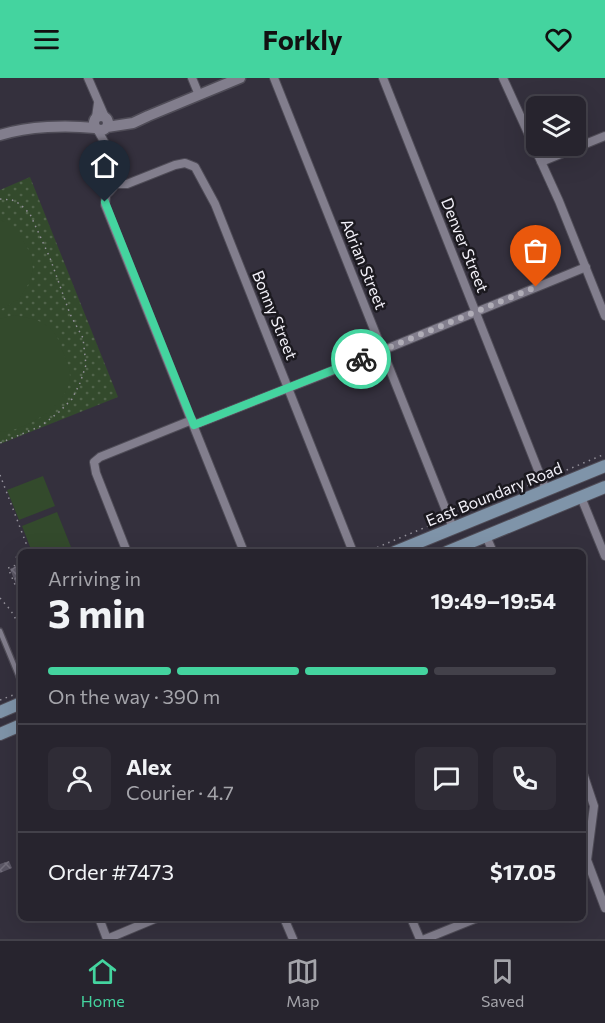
<!DOCTYPE html>
<meta charset="utf-8">
<style>
body{margin:0;font-family:Commissioner,sans-serif;background:#2f2c36;color:#f1f3f6;height:100vh;display:flex;flex-direction:column;font-size:22px;white-space:nowrap}
*{box-sizing:border-box;margin:0}
p{font-size:20px;color:#a4a4aa}
.icon{flex:none;width:33px;height:33px;fill:none;stroke:currentColor;stroke-width:2;stroke-linecap:round;stroke-linejoin:round}
.map{position:relative;flex:1;overflow:hidden}
.side{position:absolute;left:18px;top:471px;width:568px;height:372px;display:flex;flex-direction:column;background:#27242e;border-radius:9px;box-shadow:0 6px 24px #0002,0 0 0 2px #43414a}
.side>*{flex:none}
.fabs{position:absolute;left:526px;top:18px;display:grid;gap:12px}
.fabs a{display:grid;place-items:center;width:60px;height:60px;border-radius:9px;background:#27242e;box-shadow:0 6px 24px #0002,0 0 0 2px #43414a;font-size:30px}
.pin{position:absolute;display:grid;place-items:center;width:51px;height:51px;color:#fff;margin:-62px -26px;border-radius:50% 50% 50% 0;rotate:-45deg;box-shadow:0 0 6px #0007}
.pin .icon{rotate:45deg}
.courier{position:absolute;display:grid;place-items:center;width:60px;height:60px;margin:-30px;border:4px solid #44d49f;border-radius:50%;background:#fff;color:#222;box-shadow:0 2px 8px #0007}
.headline em{font-style:normal;font-weight:700}
.headline div{display:flex;flex-direction:column-reverse}
.headline{display:flex;align-items:center;justify-content:space-between;height:102px;padding:0 30px}
h1{font-size:39px;font-weight:700;line-height:45px}
.bar{display:grid;grid-template-columns:repeat(4,1fr);gap:9px 6px;align-content:center;height:72px;padding:0 30px}
.bar i{height:8px;border-radius:4px;background:#43414a}
.bar .on{background:#44d49f}
.bar p{grid-column:span 4}
.line{display:flex;align-items:center;gap:15px;padding:0 30px;border-top:2px solid #43414a}
.line div{flex:1}
.round{display:grid;place-items:center;flex:none;width:63px;height:63px;border-radius:9px;background:#2f2c36}
header{display:flex;justify-content:space-between;align-items:center;height:78px;padding:0 30px;background:#44d49f;color:#111;font-size:27px;font-weight:700}
.menu{display:flex;justify-content:space-around;align-items:center;height:84px;border-top:2px solid #43414a;background:#27242e;font-size:16px;color:#a4a4aa}
.menu a{display:grid;justify-items:center;gap:3px}
.menu .on{color:#44d49f}
.map>svg:first-child{display:block}
</style>
<header><svg class="icon" aria-label="menu" viewBox="0 0 24 24"><path d="M4 6h16M4 12h16M4 18h16"/></svg>Forkly<svg class="icon" aria-label="heart" viewBox="0 0 24 24"><path d="M12 20l-8-8c-3-5 5-10 8-4 3-6 11-1 8 4z"/></svg></header>
<div class="map">
<svg width="605" height="861" viewBox="0 0 605 861">
<defs>
<pattern id="park-dots" width="8" height="8" patternUnits="userSpaceOnUse" patternTransform="scale(1.5)"><rect width="8" height="8" fill="#334a2c"/><path d="M2 2h.1M6 6h.1" fill="none" stroke="#51644b" stroke-width="1.8" stroke-linecap="round"/></pattern>
<pattern id="building-cross-hatch" width="8" height="8" patternUnits="userSpaceOnUse" patternTransform="scale(1.5)"><rect width="8" height="8" fill="#5b5765"/><path d="M0 0l8 8M0 8l8-8" fill="none" stroke="#736f7c"/></pattern>
</defs>
<rect width="100%" height="100%" fill="#34303d"/>
<path fill="url(#park-dots)" d="M30,99l88,220 -118,47v-254z"/>
<path fill="#334a2c" d="M0,142l5,2 15,14 11,18 2,15 -4,14 -10,16 -19,11z
M15,237c9,3 20,3 27,8 14,7 16,15 21,29 4,10 9,20 6,31 -6,25 -45,48 -69,49v-113z
M43,398l12,30 -36,14 -12,-30z
M57,434l16,40h-41l-10,-26z"/>
<path fill="url(#building-cross-hatch)" d="M21,478v40l-11,-27 11,-5 -3,-7z
M9,783l3,7 -12,5v-9z"/>
<g fill="none" stroke-linecap="round" stroke-linejoin="round">
<defs>
<path id="service" d="M0,553l21,51"/>
<path id="minor" d="M88,0l17,39
M192,0l7,17
M274,0l179,450
M383,0l163,412
M503,0l56,123 46,115
M96,39l2,-14
M97,51c6,10 22,39 20,50 -1,8 -7,11 -11,16l-1,10 139,347
M541,84l64,-26
M116,106h11l48,-19 10,-2 10,4 20,37 138,348
M194,347l153,-60 239,-98
M581,419l24,59
M486,458l7,16
M127,474l-31,-79 -2,-11 6,-5 92,-37
M584,698l10,30 -7,54 18,48
M99,840l8,21
M284,840l9,21
M411,840l9,21
M107,861l50,-21
M425,861l52,-21"/>
<path id="tertiary" d="M94 45a7 7 0 1 1 14 0a7 7 0 1 1-14 0Z
M107,49l26,-4 15,-7 92,-38
M0,57c29,-9 66,-10 95,-7"/>
<path id="secondary" d="M395,474l210,-86
M447,474l158,-65
M0,634l21,-9
M0,656l21,-9"/>
</defs>
<use href="#service" stroke="#4f4c57" stroke-width="7"/>
<use href="#minor" stroke="#4f4c57" stroke-width="10"/>
<use href="#tertiary" stroke="#4f4c57" stroke-width="13"/>
<use href="#secondary" stroke="#4f4c57" stroke-width="14"/>
<path stroke="#94919b" stroke-width="1.5" stroke-dasharray="1.5 4.5" stroke-linecap="butt" d="M0,121l12,1 8,4 10,10 20,44 20,56 13,24 3,27 -6,18 -8,16 -13,13 -18,14 -41,17
M0,397l29,76 -2,1
M550,399l55,-23
M455,437l79,-32
M366,474l77,-32
M21,476l-5,2 3,8 -11,4 13,31
M0,520c6,7 13,14 16,22 3,9 -1,18 5,25
M0,622l21,-8"/>
<use href="#service" stroke="#827e8d" stroke-width="4.5"/>
<use href="#minor" stroke="#827e8d" stroke-width="8"/>
<use href="#tertiary" stroke="#827e8d" stroke-width="10"/>
<use href="#secondary" stroke="#7f94a9" stroke-width="12"/>
</g>
<g fill="none" stroke-linecap="round" stroke-linejoin="round">
<path stroke="#b0adb7" stroke-width="6" stroke-dasharray="0 10.8" d="M361,281l175,-72"/>
<path stroke="#44d49f" stroke-width="8" d="M105,124l89,223 167,-66"/>
</g>
<g text-anchor="middle" stroke-width="5" stroke-linejoin="round" paint-order="stroke">
<g font-size="16" fill="#f2f0f8" stroke="#1b191f">
<text transform="translate(465 167) rotate(68)" y="6">Denver Street</text>
<text transform="translate(364 186) rotate(68)" y="6">Adrian Street</text>
<text transform="translate(275 237) rotate(68)" y="6">Bonny Street</text>
<text transform="translate(494 416) rotate(-22)" y="6">East Boundary Road</text>
</g>
</g>
</svg>
<div class="fabs">
<a><svg class="icon" aria-label="layers" viewBox="0 0 24 24"><path d="M12 4l9 5-9 5-9-5zM3 14l9 5 9-5"/></svg></a>
</div>
<div class="pin" style="left:536px;top:209px;background:#ea580c"><svg class="icon" aria-label="bag" viewBox="0 0 24 24"><path d="M5 8h14l-1 12H6zM9 8a3 3 0 0 1 6 0"/></svg></div>
<div class="pin" style="left:105px;top:124px;background:#1f2937"><svg class="icon" aria-label="home" viewBox="0 0 24 24"><path d="M3 11l9-7 9 7M6 9v11h12V9"/></svg></div>
<div class="courier" style="left:361px;top:281px"><svg class="icon" aria-label="bike" viewBox="0 0 24 24"><circle cx="6" cy="16" r="4"/><circle cx="18" cy="16" r="4"/><path d="M6 16l4-8h5l3 8M10 8l3 8H6M13 5h3"/></svg></div>
<section class="side">
<div class="headline"><div><h1>3 min</h1><p>Arriving in</p></div><em>19:49–19:54</em></div>
<div class="bar"><i class="on"></i><i class="on"></i><i class="on"></i><i></i><p>On the way · 390 m</p></div>
<div class="line" style="height:108px"><a class="round"><svg class="icon" aria-label="person" viewBox="0 0 24 24"><circle cx="12" cy="8" r="4"/><path d="M4 21q1-7 8-7t8 7"/></svg></a><div><b>Alex</b><p>Courier · 4.7</p></div><a class="round"><svg class="icon" aria-label="chat" viewBox="0 0 24 24"><path d="M4 5h16v11H9l-5 4z"/></svg></a><a class="round"><svg class="icon" aria-label="phone" viewBox="0 0 24 24"><path d="M5 4h4l2 5-3 2q2 4 5 5l2-3 5 2v4C11 20 4 13 5 4z"/></svg></a></div>
<div class="line" style="height:78px"><div>Order #7473</div><b>$17.05</b></div>
</section>
</div>
<nav class="menu">
<a class="on"><svg class="icon" aria-label="home" viewBox="0 0 24 24"><path d="M3 11l9-7 9 7M6 9v11h12V9"/></svg>Home</a>
<a><svg class="icon" aria-label="map" viewBox="0 0 24 24"><path d="M3 6l6-2 6 2 6-2v14l-6 2-6-2-6 2zM9 4v14M15 6v14"/></svg>Map</a>
<a><svg class="icon" aria-label="saved" viewBox="0 0 24 24"><path d="M7 4h10v16l-5-4-5 4z"/></svg>Saved</a>
</nav>
